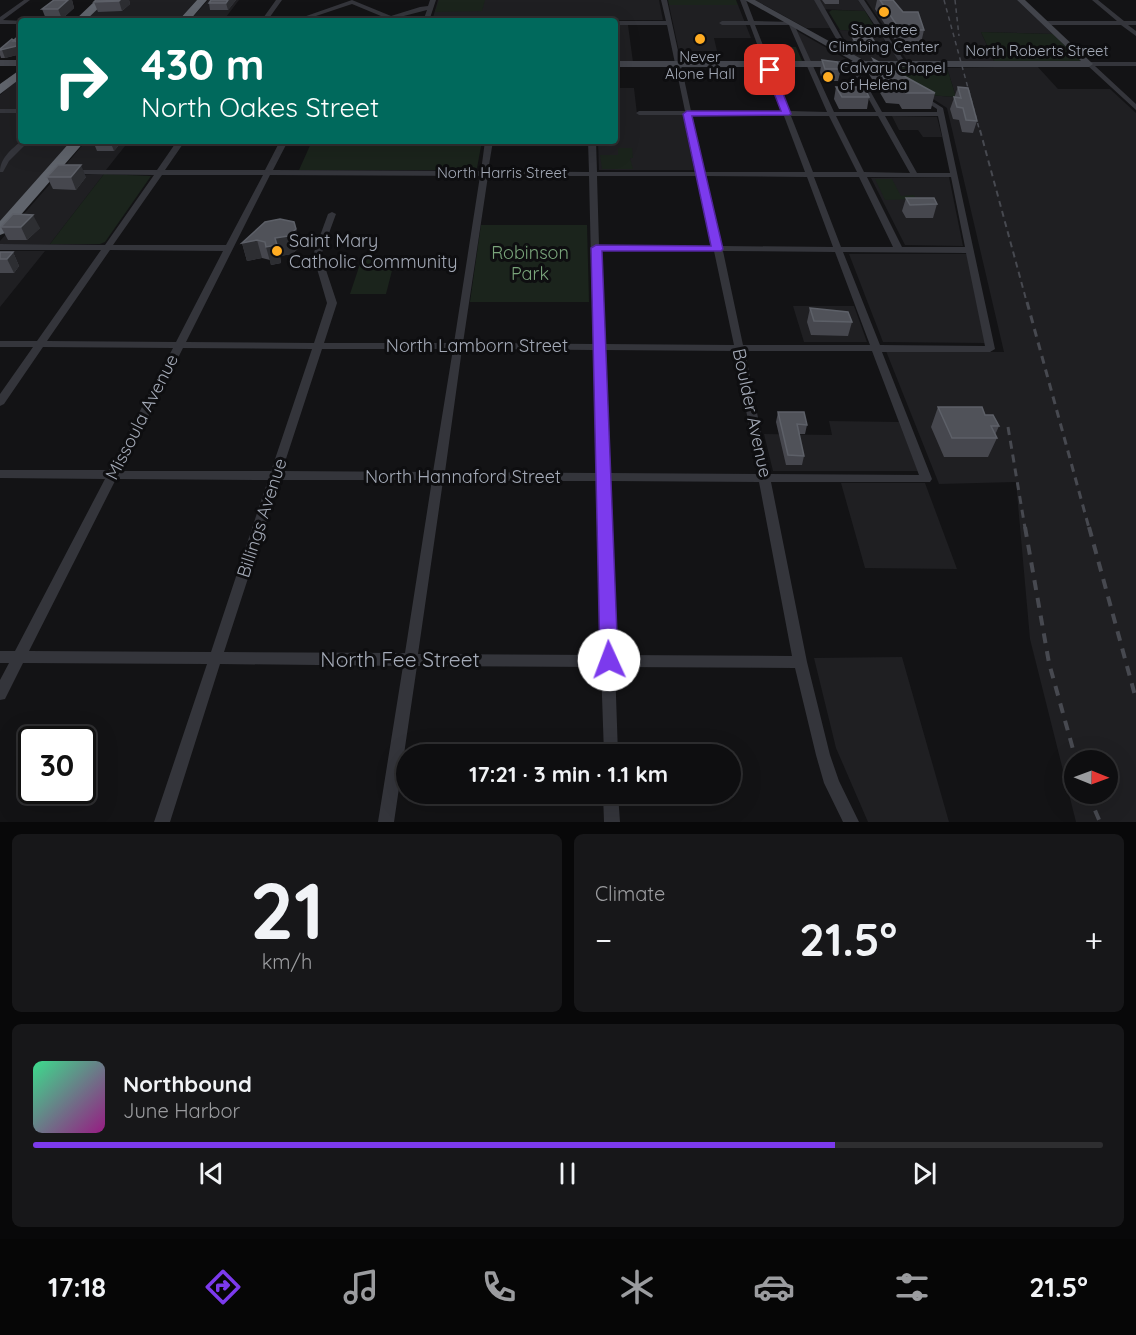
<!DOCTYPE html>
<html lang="en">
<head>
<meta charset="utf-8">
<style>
	:root { --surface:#0e0e10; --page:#171719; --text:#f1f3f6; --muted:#9b9c9f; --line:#2e2e30; --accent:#7c3aed }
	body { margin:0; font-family:Quicksand,sans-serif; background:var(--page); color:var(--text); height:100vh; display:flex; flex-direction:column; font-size:22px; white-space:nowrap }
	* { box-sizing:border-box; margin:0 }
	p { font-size:20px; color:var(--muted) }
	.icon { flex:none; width:33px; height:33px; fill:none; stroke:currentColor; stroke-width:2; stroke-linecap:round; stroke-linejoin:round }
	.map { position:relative; height:822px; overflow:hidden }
	.sheet { display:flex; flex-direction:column; gap:12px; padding:12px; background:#080809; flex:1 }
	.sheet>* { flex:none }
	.banner { position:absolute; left:18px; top:18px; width:600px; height:126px; border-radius:6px; box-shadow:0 6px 24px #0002,0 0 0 2px var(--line); background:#00695c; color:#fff; overflow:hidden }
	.needle { width:39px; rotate:91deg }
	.buttons { position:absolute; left:1064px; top:750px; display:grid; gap:12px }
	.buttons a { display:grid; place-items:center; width:54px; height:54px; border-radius:50%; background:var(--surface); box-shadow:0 6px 24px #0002,0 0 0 2px var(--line); font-size:30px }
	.speed { position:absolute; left:18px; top:726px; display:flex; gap:12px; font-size:30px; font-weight:700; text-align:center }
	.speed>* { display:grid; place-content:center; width:78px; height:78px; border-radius:50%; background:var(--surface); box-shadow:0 6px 24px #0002,0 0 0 2px var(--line); line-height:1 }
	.speed .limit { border:3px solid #111; border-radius:9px; background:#fff; color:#111 }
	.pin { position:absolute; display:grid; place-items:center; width:51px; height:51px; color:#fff; margin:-26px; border-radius:12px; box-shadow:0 3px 9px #0006 }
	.me { position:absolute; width:66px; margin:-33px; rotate:358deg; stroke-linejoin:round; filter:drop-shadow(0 0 4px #0008) }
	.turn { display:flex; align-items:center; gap:21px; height:126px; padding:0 24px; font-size:27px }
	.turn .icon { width:78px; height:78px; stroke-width:2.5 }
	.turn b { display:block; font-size:42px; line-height:51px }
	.big { font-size:45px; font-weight:700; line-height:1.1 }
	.sheet .widget { flex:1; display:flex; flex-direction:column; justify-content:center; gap:9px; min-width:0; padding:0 21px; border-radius:9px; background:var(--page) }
	.sheet .dial { align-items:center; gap:0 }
	.dial b { font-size:78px; line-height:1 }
	.song { display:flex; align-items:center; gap:18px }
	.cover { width:72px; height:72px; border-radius:9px; background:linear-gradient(135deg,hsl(150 70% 55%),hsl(310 70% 35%)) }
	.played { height:6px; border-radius:3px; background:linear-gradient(90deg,var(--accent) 75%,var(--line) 75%) }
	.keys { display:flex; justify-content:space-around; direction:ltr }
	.heat { display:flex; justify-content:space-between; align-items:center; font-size:33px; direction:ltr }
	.sheet .tiles { flex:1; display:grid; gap:12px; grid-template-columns:1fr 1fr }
	.widget:last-child { grid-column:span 2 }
	.trip { position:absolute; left:396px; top:744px; width:345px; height:60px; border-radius:30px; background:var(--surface); box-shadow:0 6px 24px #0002,0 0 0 2px var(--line); font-weight:700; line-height:60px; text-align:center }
	.menu { display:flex; height:96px; justify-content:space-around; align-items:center; background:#060606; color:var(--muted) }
	.menu .icon { width:42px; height:42px }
	.menu .active { color:var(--accent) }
	.menu b { font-size:27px; color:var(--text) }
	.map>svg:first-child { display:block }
	.built { fill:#1f1f22; fill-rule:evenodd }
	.green { fill:#1b241c }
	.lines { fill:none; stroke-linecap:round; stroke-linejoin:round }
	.street { fill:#34353b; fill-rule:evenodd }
	.secondary { fill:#42444b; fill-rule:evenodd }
	.highway { fill:#60646c; fill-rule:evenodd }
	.rail-far3 { stroke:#474950; stroke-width:1.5; stroke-dasharray:4.5 4; stroke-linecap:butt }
	.rail-far2 { stroke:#474950; stroke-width:2; stroke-dasharray:6 4.5; stroke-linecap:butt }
	.rail-far1 { stroke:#474950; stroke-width:3; stroke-dasharray:8 6; stroke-linecap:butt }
	.rail { stroke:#474950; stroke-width:4; stroke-dasharray:10 8; stroke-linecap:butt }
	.wall { fill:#46474e }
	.shaded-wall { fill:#2d2e32 }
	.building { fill:#505259; stroke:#5d6068; stroke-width:1.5 }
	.route { fill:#7c3aed; stroke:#51269a; stroke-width:1.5 }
	.poi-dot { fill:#ffac22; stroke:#0e0e10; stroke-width:2 }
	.labels { text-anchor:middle; stroke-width:6; stroke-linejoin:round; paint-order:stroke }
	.far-poi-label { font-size:15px; fill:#a4aab7; stroke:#0e0e10 }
	.far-street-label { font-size:15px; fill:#a4aab7; stroke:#0e0e10 }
	.poi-label { font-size:18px; fill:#a4aab7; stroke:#0e0e10; text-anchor:start }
	.park-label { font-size:18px; fill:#79a47a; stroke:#0e0e10 }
	.street-label { font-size:18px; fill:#a4aab7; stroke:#0e0e10 }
	.near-street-label { font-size:21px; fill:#a4aab7; stroke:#0e0e10 }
</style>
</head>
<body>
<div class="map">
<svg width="1136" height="822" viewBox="0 0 1136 822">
	<rect width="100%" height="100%" fill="#131315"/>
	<path class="built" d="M107 0H197L178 21H84Z
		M208 0H239L223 21 190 20Z
		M438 0H659L663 20 432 21Z
		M755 0H858L865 11 820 9 830 28H806Z
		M866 0H1017L1053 34 981 32 995 63 908 62Z
		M669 5H738L751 38H714L717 51H679Z
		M615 25H628L633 62H615Z
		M839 30 878 31 899 61 867 63 853 55Z
		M797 31 846 59 848 62H810Z
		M1037 66 1058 89H1110L1136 113V822H1076L1030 639 1016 482 939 484 886 351 1004 352 947 108 927 95 956 97 947 68ZM1074 760H1107V794H1074Z
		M21 76V110H0V95Z
		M615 88H634L637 114 683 115 694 170H599L598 141H615Z
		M0 113H21V141H73L0 223Z
		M892 116 937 117 942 137H923L918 130H899Z
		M86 141H129L106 170H64L63 168Z
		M104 174 50 244H0V241L57 176Z
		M949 177 963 246 905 245 871 178Z
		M0 251H45L0 307Z
		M849 254H967L985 343 883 342Z
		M793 306H854L867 342H804Z
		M829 421 899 422 918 471H773L764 434 832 435Z
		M841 483H925L957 569 865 568Z
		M902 657 949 822H868L836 748 814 658Z"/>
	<path class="green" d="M439 0H485L482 11 435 12Z
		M668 0H736L738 5H669Z
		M832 10 865 11 877 31 840 30 829 12Z
		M981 32 1053 34 1082 62 995 63Z
		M765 47H796L802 61H770Z
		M881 67 947 68 956 97 927 95Z
		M312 141H482L477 168 472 170H299Z
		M618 148H632L633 158H630L633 169H602L600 155H618Z
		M104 174 151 176 105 242 100 244H50Z
		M875 179H892L901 196 914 195 916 199 885 200Z
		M481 225H587L589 302H470Z
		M362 258 395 259 386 294H350Z"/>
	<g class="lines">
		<path class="street" d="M24 0H30L3 20 23 21H21V24H0V17Z
			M276 0H282L267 21H261Z
			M352 0 391 16 420 7 428 6 430 0H436L429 21H423L427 10 396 18 401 21H393L352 4 301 21H292Z
			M661 0H667L691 111H782L750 25H722L719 23 722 21H748L740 0H746L754 21 793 22 834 112H876L849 64 852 62 855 64 882 112H937V109L920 98 919 97 922 95 943 108 995 349 990 352H882L932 479 930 482H771L807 662 830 755 839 781 859 822H843L824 783 816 755 795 668 615 667 618 754H604L601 667 417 666 394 822H378L403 666 220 664 170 822H154L207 664 23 663 5 699 0 700V680L9 663H0V651H15L105 479 0 478V470H109L173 348 43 347 4 404 0 406V394L33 347H0V341H37L101 250H0V244L105 245 154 175 72 174H69V170H157L177 141H185L165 170H265L280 141H288L273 170 481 171 485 141H493L488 171 589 172 588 141H596L597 172H697L686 115H639L636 113 639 111H685L667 25H615V21H666ZM755 25H789L827 112 789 111ZM692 115 784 116 805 172H705ZM791 116H829L857 172H813ZM836 116H878L910 173 864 172ZM885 116H938L950 173H917ZM162 175H263L226 245H113ZM270 175 480 176 454 343H324L337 303 321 255 336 214 332 212 328 214 313 255 327 303 314 343 186 342ZM488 176H589L593 344 463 343ZM597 176H698L713 246 599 245ZM706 176 807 177 833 247 721 246ZM814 177H859L893 247H841ZM867 177H951L965 247H902ZM110 250 223 251 176 342 47 341ZM600 251H714L734 345 603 344ZM723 251 835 252 870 345H743ZM843 252 966 253 985 346 880 345ZM183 348 312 349 271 471H121ZM322 349H453L433 472 282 471ZM462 349 594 350 597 473 445 472ZM603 350 735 351 758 474 608 473ZM745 351H872L919 475 769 474ZM116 479 268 480 211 652 29 651ZM280 480H432L405 653 224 652ZM443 481H597L601 655 418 654ZM608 481 759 482 792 656 615 655Z
			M814 0H820L852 56 851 57 846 56Z
			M858 0H864L907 65 906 66H902Z
			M1092 0H1098L1124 21H1136V25H1128L1136 31V36L1121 25H1045L1042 23 1045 21H1117Z
			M1089 62H1136V66H1095L1136 104V110L1087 65 1086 64Z
			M0 109H21V113H0Z
			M21 141H29L9 161 3 172H0C0 158 11 150 21 141Z
			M603 794H618L620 822H604Z"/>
		<path class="secondary" d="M745 0H755L865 61H1081L1017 0H1025L1093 64 1089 67H615V61H853Z
			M0 60H21V66H0Z"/>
		<path class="highway" d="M96 0H107L85 21H74Z
			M197 0H207L189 21H178Z
			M21 69V78L0 94V84Z
			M71 141H85L5 233 0 235V221Z"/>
		<path class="rail-far3" d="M944 0 980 132
			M955 0 959 36"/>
		<path class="rail-far2" d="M980 130 1027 303"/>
		<path class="rail-far1" d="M1027 302 1089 528
			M1008 427 1025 528"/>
		<path class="rail" d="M1025 527 1049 663 1076 760
			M1089 527 1136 699
			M1088 794 1100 822"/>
	</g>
	<path class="wall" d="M54 0H72L74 8 62 19H46L42 9Z
		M96 0H129L130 4 122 11 98 12 94 2Z
		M211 0H236L228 10H210L209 3Z
		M822 0H839V4H825Z
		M877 0H893L903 12 924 30 921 43H897L875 9Z
		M21 34V54L5 58H1L0 55V49Z
		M853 38 878 47 876 54H858L852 45Z
		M873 59 935 93 931 109H902L899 104 886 103 869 74Z
		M822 60 841 69 838 81H822L820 72Z
		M836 87 869 97 867 109H839L834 99Z
		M958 87 977 121 973 133 962 132 959 120 953 119 950 109Z
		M93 141H122L114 151H97Z
		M47 177H86L76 190 53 189Z
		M906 198 937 204 933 218H906L902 211Z
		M13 214 40 228 27 240H8L1 227Z
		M296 229 300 247 292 254 280 256 281 263 271 265 270 260 262 258 247 261 242 243Z
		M0 252H13L19 266 14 273H0Z
		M810 308 852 322 848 336 811 335 807 322Z
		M938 407 985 415 999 426 995 435 997 438 988 457H944L931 427Z
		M778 412 807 425 805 434H799L804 456 802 465H786L776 422Z"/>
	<path class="shaded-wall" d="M68 0H72L74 8 62 19 58 9Z
		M120 0H129L130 4 122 11 119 1Z
		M228 0H236L228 10 226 3Z
		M21 45V54L5 58 2 50Z
		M110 141H122L114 151Z
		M81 165 86 177 76 190 71 177Z
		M33 215 40 228 27 240 21 227Z
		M296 229 300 247 292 254 280 256 275 238Z
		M257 240 262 258 247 261 242 243Z
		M277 245 281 263 271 265 266 247Z
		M13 252 19 266 14 273 7 259Z"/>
	<path class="building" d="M54 0H68L58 9H42Z
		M96 0H120L119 1 94 2Z
		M211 0H228L226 3H209Z
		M880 0H893L903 12H918L924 30H900Z
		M73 18H90L87 21H68Z
		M21 34V41H13Z
		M853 38H872L878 47H859Z
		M12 39 21 45 0 50V49Z
		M873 59 935 93H906L903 88H890Z
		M822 60 837 62 841 69H825Z
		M836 87H864L869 97H842Z
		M958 87 968 88 977 121 966 120 963 108 957 107 954 97 961 98Z
		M58 165H81L71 177H47Z
		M906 198H934L937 204 910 205Z
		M13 214 33 215 21 227H1Z
		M280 219 294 222 296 229 288 236 275 238 277 245 266 247 265 242 257 240 242 243 265 222Z
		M0 252H13L7 259H0Z
		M810 308 848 312 852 322 814 321Z
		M938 407H982L985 415H993L999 426H991L997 438H952Z
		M778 412H804L807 425 797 424 804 456 788 455Z"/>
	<path class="route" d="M770 68 774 70 791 114 789 115 692 116 723 249 721 251H602L618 660 615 666 609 668 602 666 600 660 591 248 596 245 711 246 683 114 687 111H781L765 70Z"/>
	<g class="poi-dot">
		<circle cx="884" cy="12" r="6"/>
		<circle cx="700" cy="39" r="6"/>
		<circle cx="828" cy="77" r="6"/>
		<circle cx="277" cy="251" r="6"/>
	</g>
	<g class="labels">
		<g class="far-poi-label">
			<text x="884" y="35">Stonetree<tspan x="884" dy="17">Climbing Center</tspan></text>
			<text x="700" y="62">Never<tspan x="700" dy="17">Alone Hall</tspan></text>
			<text x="840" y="73" text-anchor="start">Calvary Chapel<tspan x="840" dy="17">of Helena</tspan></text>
		</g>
		<g class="far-street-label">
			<text x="1037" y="56">North Roberts Street</text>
			<text x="502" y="178">North Harris Street</text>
		</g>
		<g class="poi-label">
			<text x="289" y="247">Saint Mary<tspan x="289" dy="21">Catholic Community</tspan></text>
		</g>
		<g class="park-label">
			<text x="530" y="259">Robinson<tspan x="530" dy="21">Park</tspan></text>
		</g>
		<g class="street-label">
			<text x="477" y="352">North Lamborn Street</text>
			<text transform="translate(752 413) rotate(78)" y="6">Boulder Avenue</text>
			<text transform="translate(142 417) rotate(-63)" y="6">Missoula Avenue</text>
			<text x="463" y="483">North Hannaford Street</text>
			<text transform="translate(262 518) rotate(-72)" y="6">Billings Avenue</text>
		</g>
		<g class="near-street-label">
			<text x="400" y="667">North Fee Street</text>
		</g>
	</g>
</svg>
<div class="buttons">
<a><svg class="needle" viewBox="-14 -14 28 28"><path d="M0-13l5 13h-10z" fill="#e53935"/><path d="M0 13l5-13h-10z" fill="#9b9c9f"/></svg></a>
</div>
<div class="speed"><div class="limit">30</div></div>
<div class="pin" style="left:770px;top:70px;background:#d93025"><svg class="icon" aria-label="arrive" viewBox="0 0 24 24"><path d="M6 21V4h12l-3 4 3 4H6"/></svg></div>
<svg class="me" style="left:609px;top:660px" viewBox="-20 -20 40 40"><circle r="19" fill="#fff"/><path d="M0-13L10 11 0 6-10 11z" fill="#7c3aed"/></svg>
<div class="trip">17:21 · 3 min · 1.1 km</div>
<div class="banner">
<div class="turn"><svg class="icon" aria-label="right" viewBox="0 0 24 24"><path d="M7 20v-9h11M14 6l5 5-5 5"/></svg><div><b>430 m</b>North Oakes Street</div></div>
</div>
</div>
<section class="sheet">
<div class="tiles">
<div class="widget dial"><b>21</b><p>km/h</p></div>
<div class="widget"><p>Climate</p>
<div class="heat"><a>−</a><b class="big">21.5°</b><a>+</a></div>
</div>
<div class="widget">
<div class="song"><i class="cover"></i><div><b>Northbound</b><p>June Harbor</p></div></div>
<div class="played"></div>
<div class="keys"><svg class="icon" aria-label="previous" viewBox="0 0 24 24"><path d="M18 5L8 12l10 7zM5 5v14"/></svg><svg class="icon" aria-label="pause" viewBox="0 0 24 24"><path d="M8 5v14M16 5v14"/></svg><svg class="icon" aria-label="next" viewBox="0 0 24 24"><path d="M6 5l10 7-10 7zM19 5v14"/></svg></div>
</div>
</div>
</section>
<nav class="menu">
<b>17:18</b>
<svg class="icon active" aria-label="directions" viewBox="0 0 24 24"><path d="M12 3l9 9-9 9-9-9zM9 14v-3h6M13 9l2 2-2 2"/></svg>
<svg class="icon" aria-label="music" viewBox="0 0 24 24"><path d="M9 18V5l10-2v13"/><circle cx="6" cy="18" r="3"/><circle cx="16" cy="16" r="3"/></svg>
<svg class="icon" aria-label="phone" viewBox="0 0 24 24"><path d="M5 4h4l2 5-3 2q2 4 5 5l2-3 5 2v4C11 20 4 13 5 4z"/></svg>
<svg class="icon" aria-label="climate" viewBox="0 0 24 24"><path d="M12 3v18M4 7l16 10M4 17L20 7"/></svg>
<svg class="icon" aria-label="car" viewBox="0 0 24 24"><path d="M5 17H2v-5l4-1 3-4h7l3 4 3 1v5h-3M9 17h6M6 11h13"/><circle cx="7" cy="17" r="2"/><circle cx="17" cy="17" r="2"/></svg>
<svg class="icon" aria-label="filters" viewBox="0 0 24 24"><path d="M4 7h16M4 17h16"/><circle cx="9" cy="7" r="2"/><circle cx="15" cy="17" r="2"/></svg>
<b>21.5°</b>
</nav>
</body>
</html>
